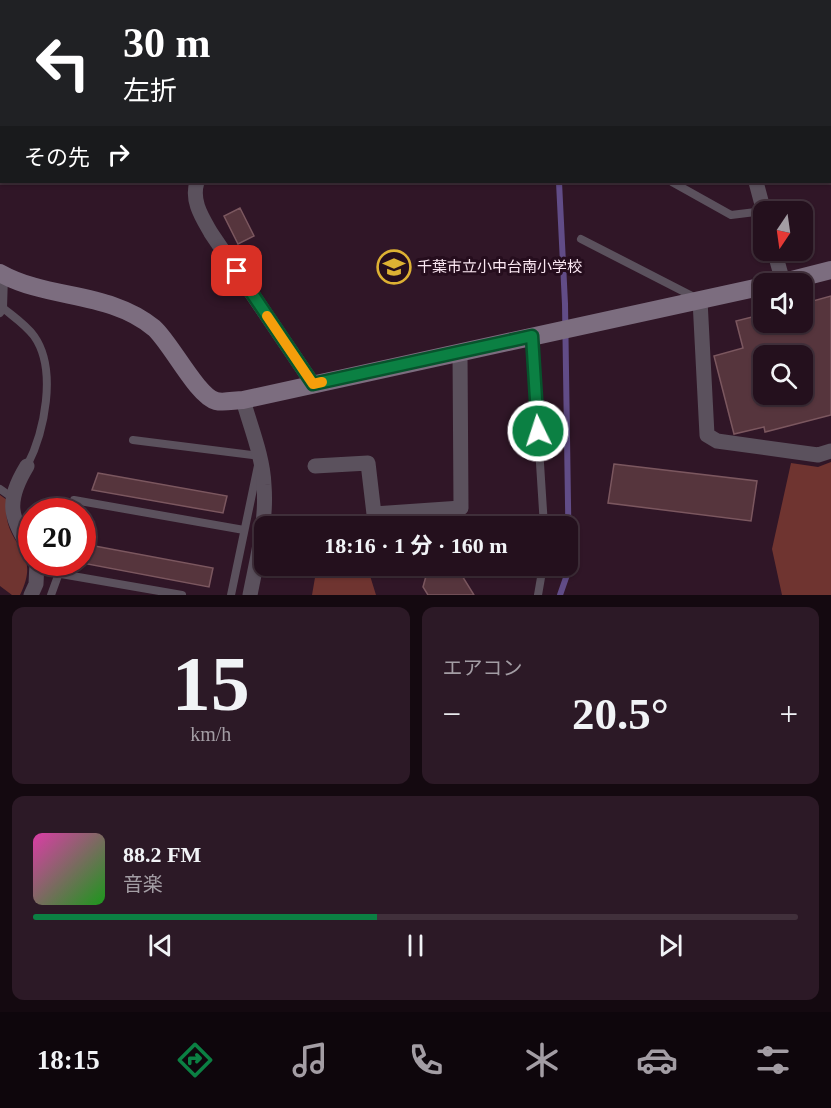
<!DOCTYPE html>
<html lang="ja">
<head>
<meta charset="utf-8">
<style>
	:root { --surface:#24101d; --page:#2c1926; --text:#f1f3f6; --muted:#a39da4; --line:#41303b; --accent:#0b8043 }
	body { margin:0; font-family:"Times New Roman","Noto Sans JP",serif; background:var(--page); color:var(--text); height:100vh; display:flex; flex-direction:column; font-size:22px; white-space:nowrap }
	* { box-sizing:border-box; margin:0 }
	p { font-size:20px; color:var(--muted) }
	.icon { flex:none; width:33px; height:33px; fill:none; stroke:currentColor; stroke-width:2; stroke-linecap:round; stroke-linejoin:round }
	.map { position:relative; height:595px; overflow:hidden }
	.side { display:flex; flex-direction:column; gap:12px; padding:12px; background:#140910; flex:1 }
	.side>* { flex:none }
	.guide { position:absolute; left:0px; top:0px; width:831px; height:183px; box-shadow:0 2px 4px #0004,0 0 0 2px var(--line); background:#202124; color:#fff; overflow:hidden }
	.needle { width:39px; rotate:193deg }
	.controls { position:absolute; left:753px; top:201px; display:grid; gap:12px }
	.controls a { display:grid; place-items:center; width:60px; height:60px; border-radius:12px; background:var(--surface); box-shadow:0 2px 4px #0004,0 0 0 2px var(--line); font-size:30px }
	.speed { position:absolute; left:18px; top:498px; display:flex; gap:12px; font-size:30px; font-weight:700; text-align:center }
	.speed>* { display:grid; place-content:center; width:78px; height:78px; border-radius:50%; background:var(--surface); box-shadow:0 2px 4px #0004,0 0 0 2px var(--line); line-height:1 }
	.speed .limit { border:9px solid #d22; background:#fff; color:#111 }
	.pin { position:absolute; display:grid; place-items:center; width:51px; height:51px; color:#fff; margin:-26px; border-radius:12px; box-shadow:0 3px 9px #0006 }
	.me { position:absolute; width:66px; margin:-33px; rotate:356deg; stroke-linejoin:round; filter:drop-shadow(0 0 4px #0008) }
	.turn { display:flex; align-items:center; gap:21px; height:126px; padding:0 24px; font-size:27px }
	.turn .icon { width:78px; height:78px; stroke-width:2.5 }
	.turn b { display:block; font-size:42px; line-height:51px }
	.then { display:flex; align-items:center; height:57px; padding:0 24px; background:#0003; gap:12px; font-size:22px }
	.big { font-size:45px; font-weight:700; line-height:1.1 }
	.side .card { flex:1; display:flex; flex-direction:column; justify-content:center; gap:9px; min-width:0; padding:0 21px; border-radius:12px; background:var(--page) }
	.side .dial { align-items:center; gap:0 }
	.dial b { font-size:78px; line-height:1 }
	.song { display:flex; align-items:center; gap:18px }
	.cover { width:72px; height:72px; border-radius:9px; background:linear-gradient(135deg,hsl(320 70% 55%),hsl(120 70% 35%)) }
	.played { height:6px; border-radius:3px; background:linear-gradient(90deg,var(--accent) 45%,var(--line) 45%) }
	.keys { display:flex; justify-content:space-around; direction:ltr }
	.heat { display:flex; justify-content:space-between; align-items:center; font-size:33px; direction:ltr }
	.side .tiles { flex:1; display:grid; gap:12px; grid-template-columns:1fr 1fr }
	.card:last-child { grid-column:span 2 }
	.trip { position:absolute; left:254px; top:516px; width:324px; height:60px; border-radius:12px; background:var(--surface); box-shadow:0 2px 4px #0004,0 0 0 2px var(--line); font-weight:700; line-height:60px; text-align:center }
	.menu { display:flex; height:96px; justify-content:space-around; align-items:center; background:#0e060c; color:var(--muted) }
	.menu .icon { width:42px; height:42px }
	.menu .current { color:var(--accent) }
	.menu b { font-size:27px; color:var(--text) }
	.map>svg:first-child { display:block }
	.green { fill:#6f3430 }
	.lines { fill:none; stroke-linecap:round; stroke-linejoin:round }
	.stream { stroke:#614c87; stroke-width:6 }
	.building { fill:#56353d; stroke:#7b575f; stroke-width:1.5; fill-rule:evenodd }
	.lane { stroke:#5b515d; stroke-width:8 }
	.street { stroke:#5b515d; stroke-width:15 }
	.secondary { stroke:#7c6d7f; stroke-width:18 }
	.route-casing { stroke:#07532c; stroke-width:15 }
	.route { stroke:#0b8043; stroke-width:10 }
	.slow { stroke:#f59e0b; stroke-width:10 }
	.labels { text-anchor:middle; stroke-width:6; stroke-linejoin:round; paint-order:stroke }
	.poi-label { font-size:15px; fill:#fbe8f3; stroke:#250d1d; text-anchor:start }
</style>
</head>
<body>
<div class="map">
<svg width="831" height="595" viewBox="0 0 831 595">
	<rect width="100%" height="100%" fill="#301627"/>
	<path class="green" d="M831 462V595H782L772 549 791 463 818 467Z
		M0 495 7 500C0 548 44 546 20 595H12L0 586Z
		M317 566H367L376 595H312Z"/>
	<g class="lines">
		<path class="stream" d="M551 0V2
			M559 182 565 304 569 569 560 595"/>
	</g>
	<path class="building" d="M240 208 254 236 238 244 224 216Z
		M831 296V415L765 432 764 427 734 434 714 356 743 348 736 321 764 314V322H802V304ZM764 356H802V394H764Z
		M614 464 757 481 751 521 608 503Z
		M98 473 227 496 223 513 92 490Z
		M84 544 213 568 209 587 82 563Z
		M432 566H456L474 595H428L423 587 428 569Z"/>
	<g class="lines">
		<path class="lane" d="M0 154 2 152
			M672 182 731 215 764 211
			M581 239 696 298
			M3 308C14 317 26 325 34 336 58 370 44 433 27 466
			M0 313 3 308 4 276
			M532 338 544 526
			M133 440 260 456 231 595
			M0 489 13 498
			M72 512 74 500 244 530
			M61 574 182 595
			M51 595 63 562
			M538 595 543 566"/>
		<path class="street" d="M6 0 8 2
			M137 0 139 2
			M707 0V2
			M197 182C191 201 202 217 211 233L313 384
			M756 182 764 212
			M774 250 783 282
			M700 300 707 435 717 441 818 455 831 451
			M243 400C251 428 263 457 264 485 267 522 257 559 250 595
			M27 466C4 504 11 517 32 553
			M315 466 368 463 374 514 461 508 460 352
			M31 595 36 584 37 562"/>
		<path class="secondary" d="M819 0V2
			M344 2 349 0
			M830 31 831 36
			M0 273C48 300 110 291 154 328 171 343 197 396 216 401 224 403 235 400 243 400L764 286
			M776 284 831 270"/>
	</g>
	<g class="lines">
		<defs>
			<path id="route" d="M237 271 313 384 532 336 538 431"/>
		</defs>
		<use href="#route" class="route-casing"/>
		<use href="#route" class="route"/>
		<path class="slow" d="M267 316 313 384 322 382"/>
	</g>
	<defs>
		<symbol id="school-ring" viewBox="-11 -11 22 22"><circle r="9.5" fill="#250d1d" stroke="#ddb133" stroke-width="1.5"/><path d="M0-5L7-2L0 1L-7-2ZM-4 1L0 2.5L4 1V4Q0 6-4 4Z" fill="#ddb133"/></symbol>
	</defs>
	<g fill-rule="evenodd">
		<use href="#school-ring" x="375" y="248" width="38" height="38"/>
	</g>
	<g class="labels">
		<g class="poi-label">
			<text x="417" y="272">千葉市立小中台南小学校</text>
		</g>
	</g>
</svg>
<div class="controls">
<a><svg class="needle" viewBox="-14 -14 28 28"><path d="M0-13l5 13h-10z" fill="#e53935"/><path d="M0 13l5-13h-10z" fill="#a39da4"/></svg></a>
<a><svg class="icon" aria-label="sound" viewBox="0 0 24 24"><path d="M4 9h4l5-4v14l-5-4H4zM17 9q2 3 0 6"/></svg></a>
<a><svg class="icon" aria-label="search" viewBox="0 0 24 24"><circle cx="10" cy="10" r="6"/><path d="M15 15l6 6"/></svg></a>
</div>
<div class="speed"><div class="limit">20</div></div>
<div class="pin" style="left:237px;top:271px;background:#d93025"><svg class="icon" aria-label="arrive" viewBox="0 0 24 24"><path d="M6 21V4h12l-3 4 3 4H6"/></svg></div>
<svg class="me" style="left:538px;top:431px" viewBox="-20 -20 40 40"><circle r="17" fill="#0b8043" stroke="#fff" stroke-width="3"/><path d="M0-11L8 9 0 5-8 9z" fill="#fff"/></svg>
<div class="trip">18:16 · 1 分 · 160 m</div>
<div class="guide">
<div class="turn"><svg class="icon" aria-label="left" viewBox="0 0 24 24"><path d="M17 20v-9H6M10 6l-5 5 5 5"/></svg><div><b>30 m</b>左折</div></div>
<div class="then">その先<svg class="icon" aria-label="right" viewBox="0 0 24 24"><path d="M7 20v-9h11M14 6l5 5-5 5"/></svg></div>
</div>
</div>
<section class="side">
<div class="tiles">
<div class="card dial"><b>15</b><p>km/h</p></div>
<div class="card"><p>エアコン</p>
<div class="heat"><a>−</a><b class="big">20.5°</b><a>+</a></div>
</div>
<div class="card">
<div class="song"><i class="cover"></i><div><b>88.2 FM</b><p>音楽</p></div></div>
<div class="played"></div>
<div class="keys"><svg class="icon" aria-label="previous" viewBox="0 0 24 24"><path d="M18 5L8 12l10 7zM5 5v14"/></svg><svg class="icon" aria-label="pause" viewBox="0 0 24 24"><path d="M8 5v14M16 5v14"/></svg><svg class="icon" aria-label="next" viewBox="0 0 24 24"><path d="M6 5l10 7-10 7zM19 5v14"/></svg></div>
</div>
</div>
</section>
<nav class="menu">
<b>18:15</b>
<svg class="icon current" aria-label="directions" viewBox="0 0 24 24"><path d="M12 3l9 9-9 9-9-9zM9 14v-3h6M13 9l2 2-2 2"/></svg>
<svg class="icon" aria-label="music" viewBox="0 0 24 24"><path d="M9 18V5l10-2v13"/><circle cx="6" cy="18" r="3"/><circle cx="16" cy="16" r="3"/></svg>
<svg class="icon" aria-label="phone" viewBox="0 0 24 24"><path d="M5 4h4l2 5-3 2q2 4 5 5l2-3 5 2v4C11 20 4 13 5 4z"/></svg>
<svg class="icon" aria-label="climate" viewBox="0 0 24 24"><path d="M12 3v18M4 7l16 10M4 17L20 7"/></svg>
<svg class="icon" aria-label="car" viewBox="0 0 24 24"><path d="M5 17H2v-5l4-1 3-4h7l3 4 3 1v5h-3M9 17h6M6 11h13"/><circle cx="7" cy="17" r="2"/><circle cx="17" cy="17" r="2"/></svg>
<svg class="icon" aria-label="filters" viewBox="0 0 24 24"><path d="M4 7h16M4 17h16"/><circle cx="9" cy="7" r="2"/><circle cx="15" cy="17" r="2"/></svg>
</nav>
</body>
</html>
